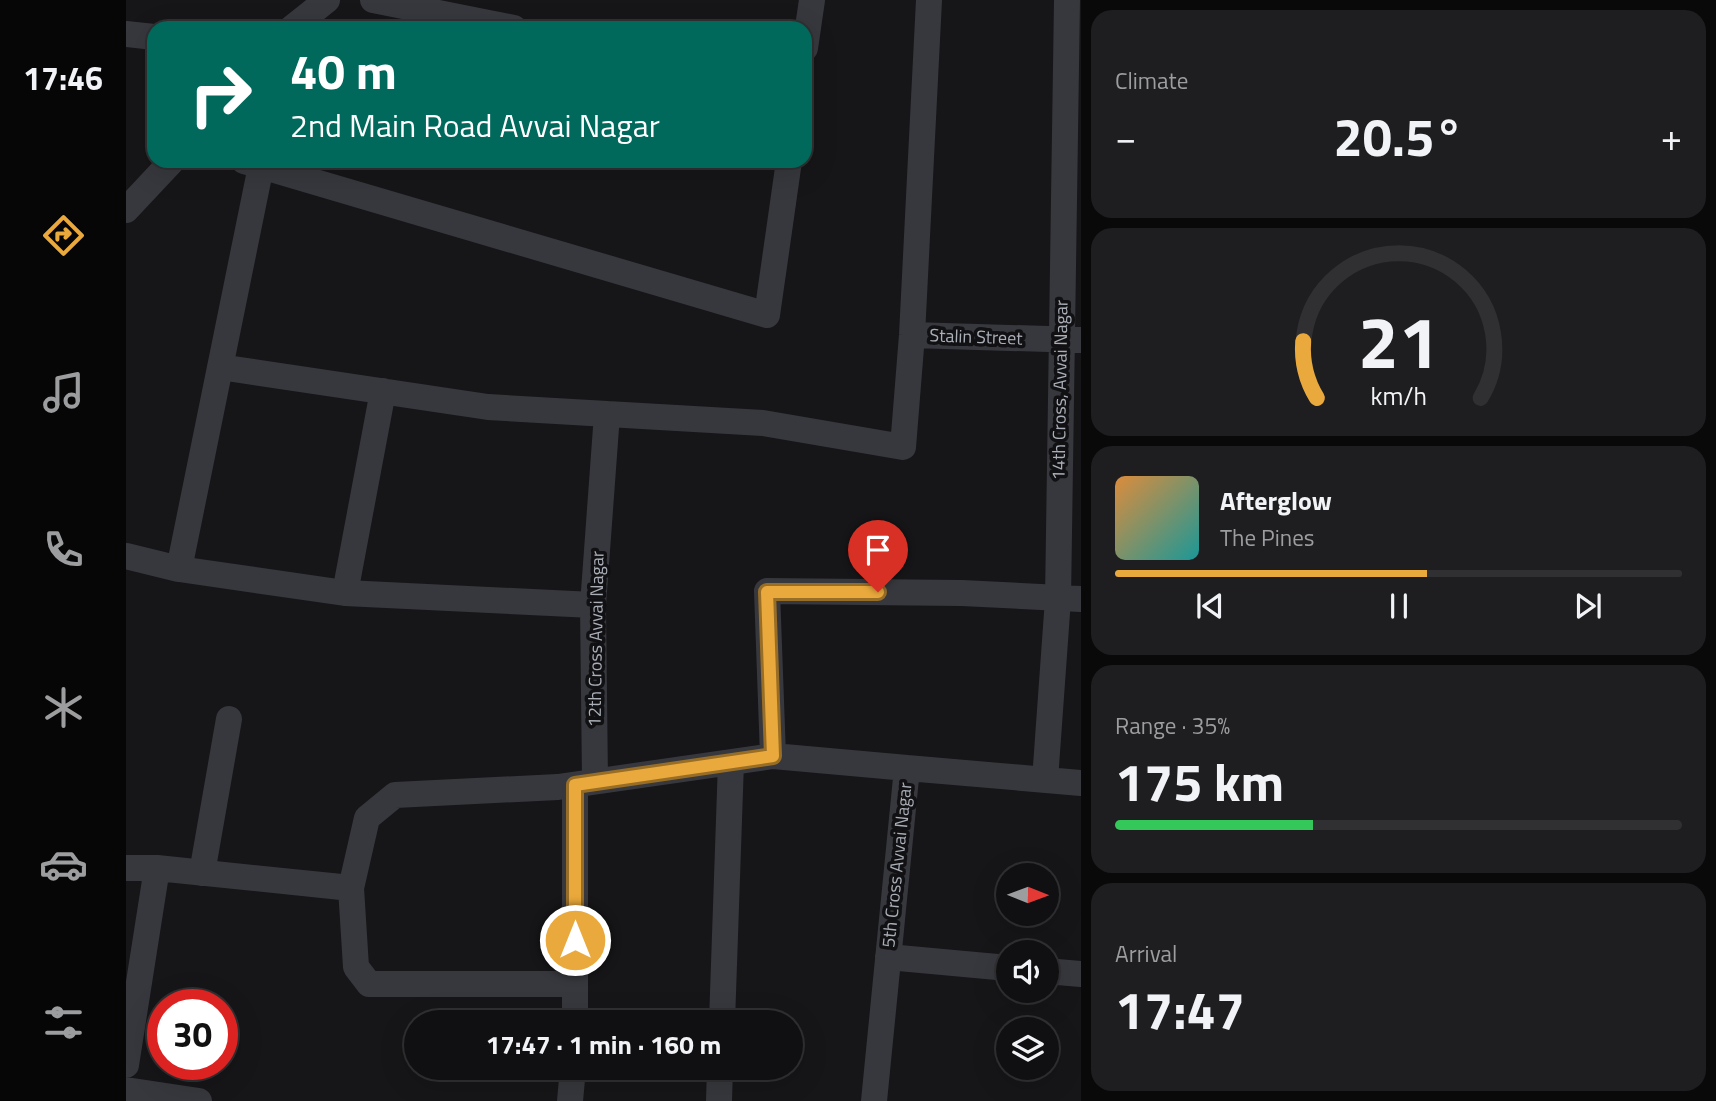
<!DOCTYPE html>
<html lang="en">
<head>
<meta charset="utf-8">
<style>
	:root { --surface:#101012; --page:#1e1e20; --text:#f1f3f6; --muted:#9c9d9f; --line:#303032; --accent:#eaa93c }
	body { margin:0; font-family:"Titillium Web",sans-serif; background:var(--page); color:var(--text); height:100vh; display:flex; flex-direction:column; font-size:26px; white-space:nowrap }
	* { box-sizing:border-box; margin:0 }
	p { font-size:23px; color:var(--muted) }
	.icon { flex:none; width:38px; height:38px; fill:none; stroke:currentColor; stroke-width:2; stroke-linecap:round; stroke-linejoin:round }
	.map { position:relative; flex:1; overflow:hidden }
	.panel { display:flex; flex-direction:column; gap:10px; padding:10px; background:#09090a; width:635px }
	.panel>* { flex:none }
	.top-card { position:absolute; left:21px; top:21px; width:665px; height:147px; border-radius:21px; box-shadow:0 7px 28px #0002,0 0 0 2px var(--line); background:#00695c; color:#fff; overflow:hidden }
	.needle { width:46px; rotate:91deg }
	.buttons { position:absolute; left:870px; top:863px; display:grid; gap:14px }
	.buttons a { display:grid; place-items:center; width:63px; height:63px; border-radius:50%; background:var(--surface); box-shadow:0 7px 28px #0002,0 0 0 2px var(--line); font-size:35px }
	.speed { position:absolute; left:21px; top:989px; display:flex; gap:14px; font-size:35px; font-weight:700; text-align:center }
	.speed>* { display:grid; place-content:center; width:91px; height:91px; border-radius:50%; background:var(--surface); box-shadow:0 7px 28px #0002,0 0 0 2px var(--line); line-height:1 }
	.speed .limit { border:10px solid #d22; background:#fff; color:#111 }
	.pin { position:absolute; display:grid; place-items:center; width:60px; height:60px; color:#fff; margin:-72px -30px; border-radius:50% 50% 50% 0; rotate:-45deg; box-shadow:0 0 7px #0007 }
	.pin .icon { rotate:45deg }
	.me { position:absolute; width:77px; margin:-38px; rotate:0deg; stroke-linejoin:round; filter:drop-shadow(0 0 5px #0008) }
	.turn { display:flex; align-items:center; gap:24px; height:147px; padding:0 28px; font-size:32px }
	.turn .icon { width:91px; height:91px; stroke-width:2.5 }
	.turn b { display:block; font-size:49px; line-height:60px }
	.big { font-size:52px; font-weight:700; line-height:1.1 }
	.panel .widget { flex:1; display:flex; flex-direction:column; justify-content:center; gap:10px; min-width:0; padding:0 24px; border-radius:21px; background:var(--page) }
	.panel .dial { align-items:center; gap:0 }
	.dial svg { height:182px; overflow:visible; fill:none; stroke:var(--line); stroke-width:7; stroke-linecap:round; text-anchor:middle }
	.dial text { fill:var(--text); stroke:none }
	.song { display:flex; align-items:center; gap:21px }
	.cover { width:84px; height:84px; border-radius:10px; background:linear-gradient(135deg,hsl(30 70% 55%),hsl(180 70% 35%)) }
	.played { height:7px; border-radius:4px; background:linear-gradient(90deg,var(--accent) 55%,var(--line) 55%) }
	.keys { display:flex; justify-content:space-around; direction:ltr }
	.heat { display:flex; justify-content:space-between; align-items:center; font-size:38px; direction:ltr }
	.charge { height:10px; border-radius:5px; background:linear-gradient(90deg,#34c759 35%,var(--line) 0) }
	.trip { position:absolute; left:278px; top:1010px; width:399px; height:70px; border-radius:35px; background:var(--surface); box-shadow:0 7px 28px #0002,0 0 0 2px var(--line); font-weight:700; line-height:70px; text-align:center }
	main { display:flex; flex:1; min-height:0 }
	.menu { display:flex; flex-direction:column; width:126px; justify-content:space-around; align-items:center; background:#060607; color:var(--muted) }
	.menu .icon { width:49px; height:49px }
	.menu .current { color:var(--accent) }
	.menu b { font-size:32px; color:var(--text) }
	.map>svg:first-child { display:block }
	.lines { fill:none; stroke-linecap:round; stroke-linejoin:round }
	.minor { stroke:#37383d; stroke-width:26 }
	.route-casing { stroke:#986e27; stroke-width:18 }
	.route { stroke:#eaa93c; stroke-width:12 }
	.labels { text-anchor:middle; stroke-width:7; stroke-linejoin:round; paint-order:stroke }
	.street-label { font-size:18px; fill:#a9aeb7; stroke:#111113 }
</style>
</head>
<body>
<main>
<nav class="menu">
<b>17:46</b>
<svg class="icon current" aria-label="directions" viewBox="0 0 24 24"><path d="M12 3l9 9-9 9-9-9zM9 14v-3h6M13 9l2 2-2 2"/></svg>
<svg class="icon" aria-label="music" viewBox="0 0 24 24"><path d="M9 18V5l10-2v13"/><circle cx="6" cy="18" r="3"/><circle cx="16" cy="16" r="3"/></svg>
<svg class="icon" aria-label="phone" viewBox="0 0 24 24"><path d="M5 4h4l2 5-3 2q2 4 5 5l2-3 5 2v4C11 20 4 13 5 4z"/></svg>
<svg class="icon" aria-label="climate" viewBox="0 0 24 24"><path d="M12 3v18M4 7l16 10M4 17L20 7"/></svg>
<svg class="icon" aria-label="car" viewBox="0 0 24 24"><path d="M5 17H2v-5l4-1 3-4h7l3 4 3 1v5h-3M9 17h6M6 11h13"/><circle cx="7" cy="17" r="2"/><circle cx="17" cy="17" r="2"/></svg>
<svg class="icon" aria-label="filters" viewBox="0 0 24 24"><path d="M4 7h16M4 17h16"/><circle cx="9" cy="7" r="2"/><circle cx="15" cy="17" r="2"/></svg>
</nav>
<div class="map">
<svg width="955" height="1101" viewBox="0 0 955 1101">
	<rect width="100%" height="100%" fill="#161618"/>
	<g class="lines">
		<path class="minor" d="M247 0 388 28
			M166 28 201 0
			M0 34 28 37
			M679 48 686 0
			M118 161 641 315 663 161
			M0 210 46 161
			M786 335 955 340
			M94 367 362 407 637 423 777 447 786 335 803 0
			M0 556 53 569 219 593 467 605
			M53 569 135 166
			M219 593 257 391
			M647 756 641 591 836 593 955 599
			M919 780 932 599 941 0
			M469 781 467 605 481 414
			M0 868H31L225 888
			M76 873 103 719
			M762 957 882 968
			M920 971 955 974
			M449 984H243L230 967 225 888 241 818 269 795 432 787 647 756 781 768
			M449 1022V785
			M596 1022 605 762
			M0 1065 31 868
			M0 1090 73 1101
			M444 1101 447 1068
			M593 1101 594 1068
			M748 1101 781 768 955 783"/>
	</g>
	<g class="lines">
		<defs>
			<path id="route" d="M449 940V785L647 756 641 592H752"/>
		</defs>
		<use href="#route" class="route-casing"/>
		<use href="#route" class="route"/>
	</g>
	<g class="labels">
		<g class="street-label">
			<text transform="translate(850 337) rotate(2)" y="6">Stalin Street</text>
			<text transform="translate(934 390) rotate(-89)" y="6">14th Cross, Avvai Nagar</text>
			<text transform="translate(470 639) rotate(-89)" y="6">12th Cross Avvai Nagar</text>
			<text transform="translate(771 865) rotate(-84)" y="6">5th Cross Avvai Nagar</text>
		</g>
	</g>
</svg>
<div class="buttons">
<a><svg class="needle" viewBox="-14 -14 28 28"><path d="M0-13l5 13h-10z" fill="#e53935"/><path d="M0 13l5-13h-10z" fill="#9c9d9f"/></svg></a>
<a><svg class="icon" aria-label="sound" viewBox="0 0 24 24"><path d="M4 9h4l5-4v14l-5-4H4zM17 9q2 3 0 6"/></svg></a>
<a><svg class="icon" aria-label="layers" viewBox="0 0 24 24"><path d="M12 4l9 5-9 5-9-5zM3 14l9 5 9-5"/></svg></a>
</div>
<div class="speed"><div class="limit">30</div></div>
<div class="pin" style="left:752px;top:592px;background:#d93025"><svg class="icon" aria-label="arrive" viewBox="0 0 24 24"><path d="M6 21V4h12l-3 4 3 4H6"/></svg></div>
<svg class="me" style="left:449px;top:940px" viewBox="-20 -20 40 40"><circle r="17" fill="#eaa93c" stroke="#fff" stroke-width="3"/><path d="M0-11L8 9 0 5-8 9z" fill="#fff"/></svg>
<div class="trip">17:47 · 1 min · 160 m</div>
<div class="top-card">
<div class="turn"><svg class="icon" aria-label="right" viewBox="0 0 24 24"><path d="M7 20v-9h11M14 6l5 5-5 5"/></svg><div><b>40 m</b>2nd Main Road Avvai Nagar</div></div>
</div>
</div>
<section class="panel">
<div class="widget"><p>Climate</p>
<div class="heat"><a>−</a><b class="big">20.5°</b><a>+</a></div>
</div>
<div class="widget dial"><svg viewBox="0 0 100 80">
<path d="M14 69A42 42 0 1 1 86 69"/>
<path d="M14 69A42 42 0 0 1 8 44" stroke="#eaa93c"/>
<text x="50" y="56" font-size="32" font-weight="700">21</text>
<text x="50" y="72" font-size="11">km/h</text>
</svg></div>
<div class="widget">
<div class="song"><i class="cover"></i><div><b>Afterglow</b><p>The Pines</p></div></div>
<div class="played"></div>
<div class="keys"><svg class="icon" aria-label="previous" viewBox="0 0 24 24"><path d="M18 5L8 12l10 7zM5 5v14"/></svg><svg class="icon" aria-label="pause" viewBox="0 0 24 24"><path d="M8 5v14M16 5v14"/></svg><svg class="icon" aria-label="next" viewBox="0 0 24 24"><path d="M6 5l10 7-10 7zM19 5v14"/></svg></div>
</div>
<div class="widget"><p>Range · 35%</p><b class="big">175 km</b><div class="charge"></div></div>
<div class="widget"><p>Arrival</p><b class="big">17:47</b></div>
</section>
</main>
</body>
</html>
